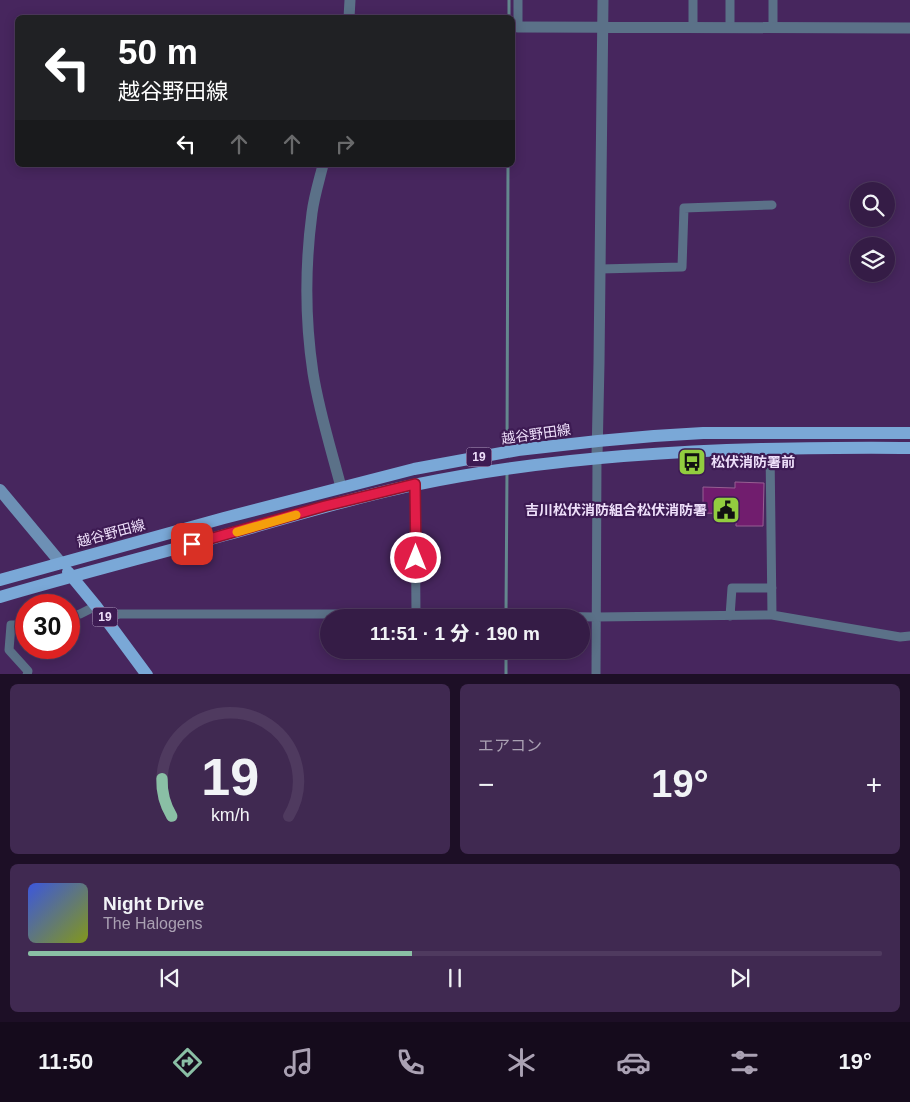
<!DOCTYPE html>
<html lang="ja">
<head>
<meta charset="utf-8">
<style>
	:root { --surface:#351c46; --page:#402951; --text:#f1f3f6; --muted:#aaa1b3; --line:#4f3a5f; --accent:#8abfa5 }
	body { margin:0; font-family:Helvetica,"Noto Sans JP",sans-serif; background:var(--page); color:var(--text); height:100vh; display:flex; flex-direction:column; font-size:19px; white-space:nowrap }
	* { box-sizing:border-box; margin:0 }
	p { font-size:16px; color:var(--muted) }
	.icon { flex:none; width:28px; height:28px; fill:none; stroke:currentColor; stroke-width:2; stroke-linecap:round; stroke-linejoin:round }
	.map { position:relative; height:674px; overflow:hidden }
	.side { display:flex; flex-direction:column; gap:10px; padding:10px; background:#1d0f26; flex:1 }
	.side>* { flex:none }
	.guide { position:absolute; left:15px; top:15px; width:500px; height:152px; border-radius:8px; box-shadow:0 2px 12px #0003,0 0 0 1px var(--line); background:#202124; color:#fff; overflow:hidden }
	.buttons { position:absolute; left:850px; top:182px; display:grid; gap:10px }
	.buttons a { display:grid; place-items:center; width:45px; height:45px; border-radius:50%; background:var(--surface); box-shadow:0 2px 12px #0003,0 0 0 1px var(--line); font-size:25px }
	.speed { position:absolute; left:15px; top:594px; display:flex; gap:10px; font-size:25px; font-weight:700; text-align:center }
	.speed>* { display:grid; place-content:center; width:65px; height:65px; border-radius:50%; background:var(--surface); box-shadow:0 2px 12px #0003,0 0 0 1px var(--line); line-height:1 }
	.speed .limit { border:8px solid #d22; background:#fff; color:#111 }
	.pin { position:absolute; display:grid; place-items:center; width:42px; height:42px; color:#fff; margin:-21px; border-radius:10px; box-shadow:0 2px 8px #0006 }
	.me { position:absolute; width:55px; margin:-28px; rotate:0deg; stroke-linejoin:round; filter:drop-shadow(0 0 4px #0008) }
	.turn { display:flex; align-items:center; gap:18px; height:105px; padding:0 20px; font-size:22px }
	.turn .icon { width:65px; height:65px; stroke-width:2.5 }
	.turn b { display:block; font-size:35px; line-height:42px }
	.lanes { display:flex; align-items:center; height:48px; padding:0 20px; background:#0003; justify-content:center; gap:25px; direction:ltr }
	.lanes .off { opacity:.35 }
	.big { font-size:38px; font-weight:800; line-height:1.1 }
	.side .tile { flex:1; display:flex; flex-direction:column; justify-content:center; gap:8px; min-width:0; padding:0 18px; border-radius:8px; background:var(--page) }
	.side .dial { align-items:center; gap:0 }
	.dial svg { height:130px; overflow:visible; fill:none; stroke:var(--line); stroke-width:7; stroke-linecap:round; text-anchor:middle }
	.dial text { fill:var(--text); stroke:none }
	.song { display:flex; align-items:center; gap:15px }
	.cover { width:60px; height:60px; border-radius:8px; background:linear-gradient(135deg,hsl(230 70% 55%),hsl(70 70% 35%)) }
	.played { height:5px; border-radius:2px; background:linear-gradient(90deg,var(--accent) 45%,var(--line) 45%) }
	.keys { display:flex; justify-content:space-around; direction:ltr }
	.heat { display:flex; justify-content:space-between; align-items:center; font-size:28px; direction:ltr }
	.side .tiles { flex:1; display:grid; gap:10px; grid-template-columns:1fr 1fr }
	.tile:last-child { grid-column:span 2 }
	.trip { position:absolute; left:320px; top:609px; width:270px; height:50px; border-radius:25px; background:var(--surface); box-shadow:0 2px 12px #0003,0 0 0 1px var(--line); font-weight:800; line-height:50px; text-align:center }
	.tabs { display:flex; height:80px; justify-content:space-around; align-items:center; background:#150b1c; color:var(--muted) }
	.tabs .icon { width:35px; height:35px }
	.tabs .selected { color:var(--accent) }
	.tabs b { font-size:22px; color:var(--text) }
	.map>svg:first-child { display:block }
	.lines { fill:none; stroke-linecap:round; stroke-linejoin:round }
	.stream { stroke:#64888e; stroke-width:3 }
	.building { fill:#711d6e; stroke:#965f92 }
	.minor { stroke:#5b7188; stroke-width:9 }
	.tertiary { stroke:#5b7188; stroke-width:11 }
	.secondary { stroke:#6d90b5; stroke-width:12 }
	.primary { stroke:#7aa8d7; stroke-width:12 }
	.route-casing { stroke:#92132f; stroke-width:12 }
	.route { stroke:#e11d48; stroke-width:9 }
	.slow { stroke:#f59e0b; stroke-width:9 }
	.labels { text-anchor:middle; stroke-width:4.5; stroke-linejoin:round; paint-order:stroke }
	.shield { fill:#3d1b53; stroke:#b9a4c8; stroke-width:1 }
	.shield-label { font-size:12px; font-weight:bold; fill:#eedffa }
	.street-label { font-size:14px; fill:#eedffa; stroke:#3d1b53 }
	.poi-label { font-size:14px; font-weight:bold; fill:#eedffa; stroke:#3d1b53; text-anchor:start }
</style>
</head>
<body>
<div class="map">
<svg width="910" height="675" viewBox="0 0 910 675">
	<rect width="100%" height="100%" fill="#47265e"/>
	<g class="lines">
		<path class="stream" d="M509 18V0
			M507 449 508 165
			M506 614 507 471
			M506 650V675"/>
	</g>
	<path class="building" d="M735 482 764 483 763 526H736V514L703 513V487L735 488Z"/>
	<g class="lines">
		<path class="minor" d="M773 0V27
			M518 27V0
			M693 27V0
			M730 27V0
			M600 269 682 267 684 208 772 205
			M770 449 772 615
			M415 484 416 614
			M730 616 732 588H772
			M69 617 80 614 96 606
			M106 619 119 614H416L596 617 772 615 900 637 910 636
			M26 625H11L9 650 28 671 27 675
			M596 675 597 457"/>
		<path class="tertiary" d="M349 18 350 0
			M518 27 910 28
			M323 165C319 181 314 197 312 213 305 266 305 320 313 373 319 411 331 449 341 487
			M597 457 599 363 603 0"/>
		<path class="secondary" d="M0 490 60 562"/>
		<path class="primary" d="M68 572 96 606 147 675
			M0 580 224 518 414 469 518 450 598 441 654 436 703 433H910
			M0 597C75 575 150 556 225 535 288 518 350 498 414 485 528 461 644 452 761 449 811 448 860 447 910 448"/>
	</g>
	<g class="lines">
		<defs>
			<path id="route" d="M192 544 325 506 415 484 416 558"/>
		</defs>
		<use href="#route" class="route-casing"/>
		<use href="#route" class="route"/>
		<path class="slow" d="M237 532 296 515"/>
	</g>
	<defs>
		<symbol id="bus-square" viewBox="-11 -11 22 22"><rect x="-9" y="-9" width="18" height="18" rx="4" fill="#92cd3f" stroke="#3d1b53"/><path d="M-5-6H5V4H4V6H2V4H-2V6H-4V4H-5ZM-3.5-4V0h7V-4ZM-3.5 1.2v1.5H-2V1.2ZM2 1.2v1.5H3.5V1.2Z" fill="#111"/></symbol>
		<symbol id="civic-square" viewBox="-11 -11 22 22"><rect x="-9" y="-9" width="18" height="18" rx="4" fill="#92cd3f" stroke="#3d1b53"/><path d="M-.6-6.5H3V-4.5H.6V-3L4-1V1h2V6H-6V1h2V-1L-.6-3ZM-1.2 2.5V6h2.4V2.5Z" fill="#111"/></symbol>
	</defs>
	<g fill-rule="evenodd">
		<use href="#bus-square" x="676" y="446" width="32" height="32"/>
		<use href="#civic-square" x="710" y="494" width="32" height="32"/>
	</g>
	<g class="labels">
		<g class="shield">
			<rect x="466.5" y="447.5" width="25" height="19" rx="4"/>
			<rect x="92.5" y="607.5" width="25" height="19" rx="4"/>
		</g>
		<g class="shield-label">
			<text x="479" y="461">19</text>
			<text x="105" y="621">19</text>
		</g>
		<g class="street-label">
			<text transform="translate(536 434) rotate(-8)" y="5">越谷野田線</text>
			<text transform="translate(111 533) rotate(-15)" y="5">越谷野田線</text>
		</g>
		<g class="poi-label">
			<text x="711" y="467">松伏消防署前</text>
			<text x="707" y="515" text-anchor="end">吉川松伏消防組合松伏消防署</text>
		</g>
	</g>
</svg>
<div class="buttons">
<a><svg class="icon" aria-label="search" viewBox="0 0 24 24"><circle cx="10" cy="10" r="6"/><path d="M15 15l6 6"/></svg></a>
<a><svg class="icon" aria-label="layers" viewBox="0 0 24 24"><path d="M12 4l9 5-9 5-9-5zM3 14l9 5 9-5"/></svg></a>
</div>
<div class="speed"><div class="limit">30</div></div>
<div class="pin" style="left:192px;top:544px;background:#d93025"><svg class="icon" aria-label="arrive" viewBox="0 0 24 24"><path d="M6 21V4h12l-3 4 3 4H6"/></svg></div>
<svg class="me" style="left:416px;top:558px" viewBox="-20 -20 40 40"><circle r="17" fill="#e11d48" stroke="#fff" stroke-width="3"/><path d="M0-11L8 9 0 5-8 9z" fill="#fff"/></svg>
<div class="trip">11:51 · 1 分 · 190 m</div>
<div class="guide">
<div class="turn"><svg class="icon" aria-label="left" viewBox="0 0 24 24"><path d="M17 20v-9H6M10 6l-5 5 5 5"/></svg><div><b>50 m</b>越谷野田線</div></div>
<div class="lanes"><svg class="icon" aria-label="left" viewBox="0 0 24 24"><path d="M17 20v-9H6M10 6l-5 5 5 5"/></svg><svg class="icon off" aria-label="ahead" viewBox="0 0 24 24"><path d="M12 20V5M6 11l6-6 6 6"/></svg><svg class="icon off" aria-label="ahead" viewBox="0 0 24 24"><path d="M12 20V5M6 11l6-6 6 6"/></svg><svg class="icon off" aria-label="right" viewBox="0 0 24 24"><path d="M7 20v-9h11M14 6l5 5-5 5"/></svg></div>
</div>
</div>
<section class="side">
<div class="tiles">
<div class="tile dial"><svg viewBox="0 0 100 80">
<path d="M14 69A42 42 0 1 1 86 69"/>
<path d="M14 69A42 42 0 0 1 8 46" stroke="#8abfa5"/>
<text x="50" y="56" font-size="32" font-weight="700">19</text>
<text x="50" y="72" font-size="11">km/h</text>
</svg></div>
<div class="tile"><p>エアコン</p>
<div class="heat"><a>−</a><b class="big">19°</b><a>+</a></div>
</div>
<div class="tile">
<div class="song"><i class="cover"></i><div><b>Night Drive</b><p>The Halogens</p></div></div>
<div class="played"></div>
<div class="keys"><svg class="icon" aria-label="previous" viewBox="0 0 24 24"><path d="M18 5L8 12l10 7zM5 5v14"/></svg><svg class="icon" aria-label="pause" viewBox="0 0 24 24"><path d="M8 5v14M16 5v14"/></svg><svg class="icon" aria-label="next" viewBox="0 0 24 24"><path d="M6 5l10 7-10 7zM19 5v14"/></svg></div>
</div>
</div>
</section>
<nav class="tabs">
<b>11:50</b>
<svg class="icon selected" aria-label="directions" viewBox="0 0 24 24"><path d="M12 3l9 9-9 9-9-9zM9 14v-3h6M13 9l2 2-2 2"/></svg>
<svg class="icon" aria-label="music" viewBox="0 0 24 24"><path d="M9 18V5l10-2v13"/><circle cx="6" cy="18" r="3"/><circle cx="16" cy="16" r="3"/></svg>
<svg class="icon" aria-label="phone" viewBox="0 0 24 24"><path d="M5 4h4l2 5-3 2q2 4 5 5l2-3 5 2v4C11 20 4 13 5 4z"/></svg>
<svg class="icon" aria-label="climate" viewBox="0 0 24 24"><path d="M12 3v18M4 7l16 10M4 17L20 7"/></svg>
<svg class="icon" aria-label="car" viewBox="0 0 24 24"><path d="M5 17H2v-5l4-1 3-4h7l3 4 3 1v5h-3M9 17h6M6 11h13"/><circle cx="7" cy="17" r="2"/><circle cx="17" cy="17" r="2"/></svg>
<svg class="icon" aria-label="filters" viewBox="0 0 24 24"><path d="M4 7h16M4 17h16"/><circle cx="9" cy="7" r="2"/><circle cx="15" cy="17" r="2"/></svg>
<b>19°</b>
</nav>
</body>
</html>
